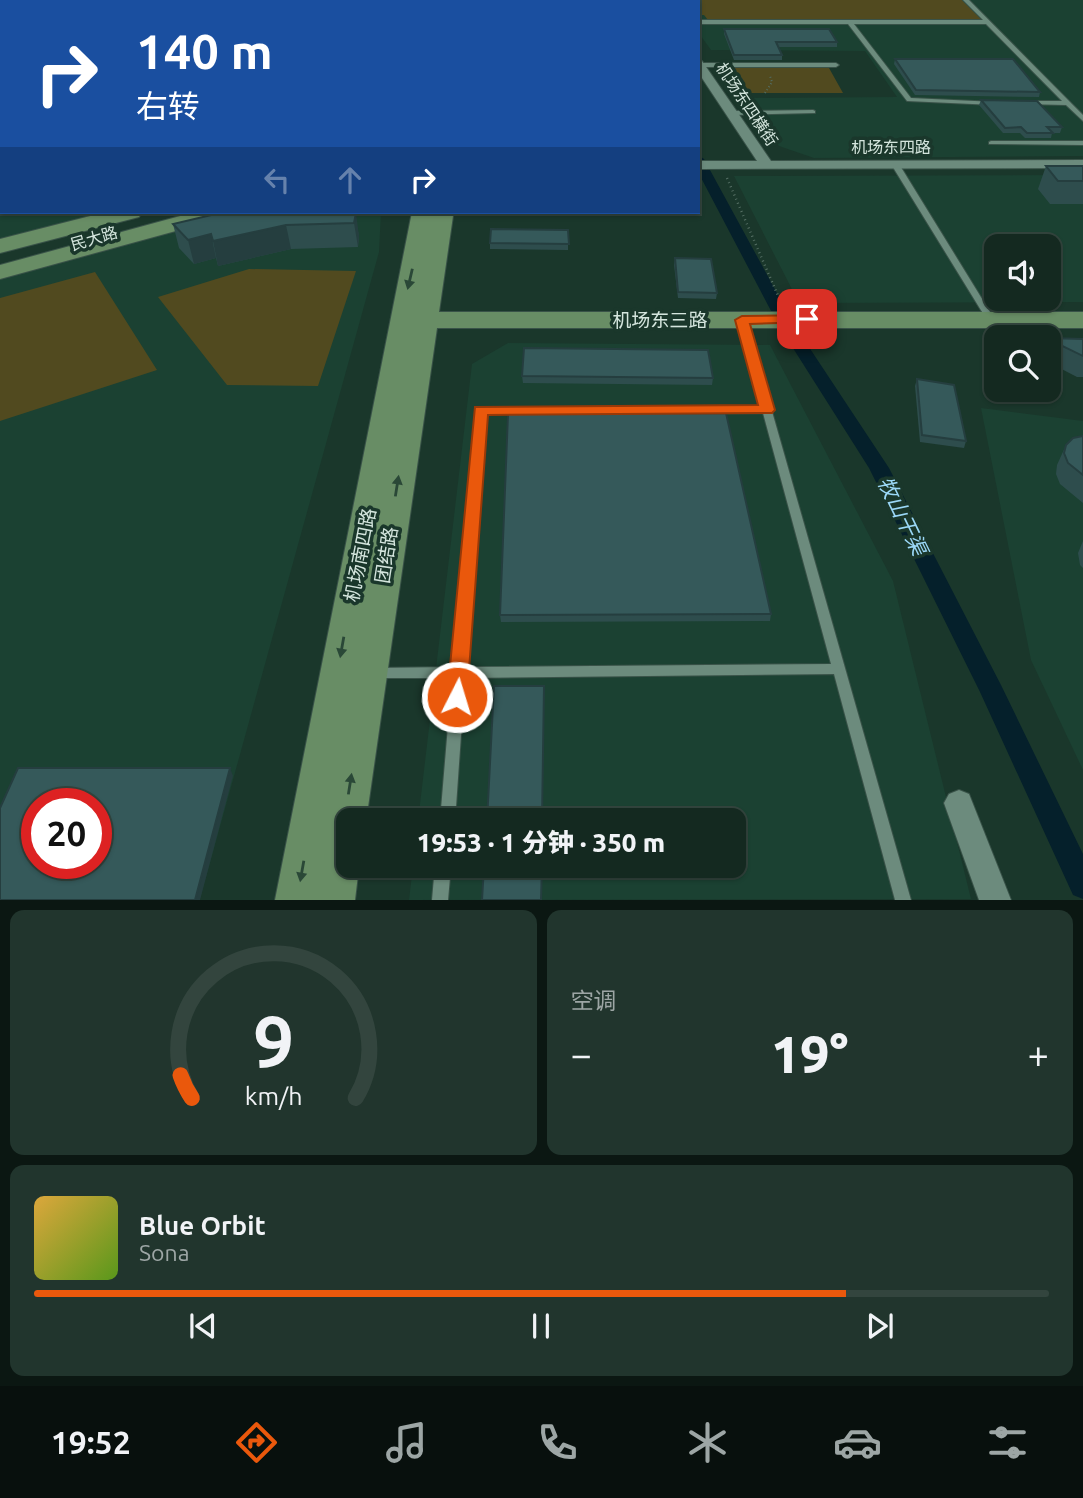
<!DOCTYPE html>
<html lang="zh">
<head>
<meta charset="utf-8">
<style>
	:root { --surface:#142920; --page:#21352d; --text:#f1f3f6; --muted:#9da6a5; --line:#33453e; --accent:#ea580c }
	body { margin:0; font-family:Ubuntu,"Noto Sans SC",sans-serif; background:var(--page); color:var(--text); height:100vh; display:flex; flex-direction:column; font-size:26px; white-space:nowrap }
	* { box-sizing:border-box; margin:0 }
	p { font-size:23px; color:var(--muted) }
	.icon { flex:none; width:38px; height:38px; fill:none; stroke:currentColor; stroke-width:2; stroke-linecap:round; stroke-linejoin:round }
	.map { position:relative; height:900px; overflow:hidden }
	.panel { display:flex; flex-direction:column; gap:10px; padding:10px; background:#0b1712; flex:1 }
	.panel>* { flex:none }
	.banner { position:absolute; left:0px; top:0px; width:700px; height:214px; box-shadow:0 2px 5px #0004,0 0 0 2px var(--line); background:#1a4fa0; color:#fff; overflow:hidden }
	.tools { position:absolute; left:984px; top:234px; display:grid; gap:14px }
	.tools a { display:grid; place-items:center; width:77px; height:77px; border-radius:14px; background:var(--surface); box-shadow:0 2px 5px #0004,0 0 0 2px var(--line); font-size:35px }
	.speed { position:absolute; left:21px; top:788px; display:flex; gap:14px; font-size:35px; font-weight:700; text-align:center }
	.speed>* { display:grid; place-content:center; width:91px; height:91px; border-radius:50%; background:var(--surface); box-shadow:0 2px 5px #0004,0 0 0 2px var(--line); line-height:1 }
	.speed .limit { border:10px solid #d22; background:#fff; color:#111 }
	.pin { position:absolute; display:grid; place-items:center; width:60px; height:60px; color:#fff; margin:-30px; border-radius:14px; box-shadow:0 4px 10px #0006 }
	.me { position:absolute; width:77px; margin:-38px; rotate:5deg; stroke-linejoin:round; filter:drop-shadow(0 0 5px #0008) }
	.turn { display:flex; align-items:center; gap:24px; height:147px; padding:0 21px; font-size:32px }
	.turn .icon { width:91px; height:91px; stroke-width:2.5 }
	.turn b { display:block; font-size:49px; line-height:60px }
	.lanes { display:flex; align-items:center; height:66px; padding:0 21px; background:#0003; justify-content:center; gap:35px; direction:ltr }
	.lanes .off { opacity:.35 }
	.big { font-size:52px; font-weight:800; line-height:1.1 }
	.panel .card { flex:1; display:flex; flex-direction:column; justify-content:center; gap:10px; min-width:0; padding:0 24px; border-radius:14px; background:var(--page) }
	.panel .dial { align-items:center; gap:0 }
	.dial svg { height:182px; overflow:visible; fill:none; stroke:var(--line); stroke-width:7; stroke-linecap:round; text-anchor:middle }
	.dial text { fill:var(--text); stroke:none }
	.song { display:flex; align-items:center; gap:21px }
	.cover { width:84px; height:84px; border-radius:10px; background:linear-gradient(135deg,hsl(40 70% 55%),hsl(90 70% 35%)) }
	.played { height:7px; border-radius:4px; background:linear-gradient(90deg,var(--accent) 80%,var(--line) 80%) }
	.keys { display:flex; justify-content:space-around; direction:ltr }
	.heat { display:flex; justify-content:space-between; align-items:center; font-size:38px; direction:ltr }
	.panel .tiles { flex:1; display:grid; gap:10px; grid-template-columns:1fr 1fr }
	.card:last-child { grid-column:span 2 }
	.trip { position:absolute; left:336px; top:808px; width:410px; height:70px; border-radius:14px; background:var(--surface); box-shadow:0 2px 5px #0004,0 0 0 2px var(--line); font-weight:800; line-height:70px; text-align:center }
	.menu { display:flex; height:112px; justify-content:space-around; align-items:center; background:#08100d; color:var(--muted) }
	.menu .icon { width:49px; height:49px }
	.menu .current { color:var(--accent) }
	.menu b { font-size:32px; color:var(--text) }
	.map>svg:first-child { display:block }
	.built { fill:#1b4132; fill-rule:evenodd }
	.green { fill:#514a1f }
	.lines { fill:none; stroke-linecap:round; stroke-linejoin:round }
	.canal { fill:#05202b; fill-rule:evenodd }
	.primary-tunnel { stroke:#365146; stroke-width:18; stroke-dasharray:18 9; stroke-linecap:butt }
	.lane-casing { stroke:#395248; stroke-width:2 }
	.street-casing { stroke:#395248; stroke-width:2 }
	.secondary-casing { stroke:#395248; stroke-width:2 }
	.path-far1 { stroke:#546e63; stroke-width:2; stroke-dasharray:1 2.5; stroke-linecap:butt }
	.path { stroke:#546e63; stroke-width:2.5; stroke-dasharray:1 3.5; stroke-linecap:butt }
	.lane { fill:#6c8b7d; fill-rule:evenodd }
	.street { fill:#6c8b7d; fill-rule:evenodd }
	.secondary { fill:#688d65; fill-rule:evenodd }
	.wall { fill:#2e4d4d }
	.shaded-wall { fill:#253e3f }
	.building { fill:#35595a; stroke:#253e3f; stroke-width:2; fill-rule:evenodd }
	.oneway { fill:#2a4837 }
	.route { fill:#ea580c; stroke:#983908; stroke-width:2 }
	.labels { text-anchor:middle; stroke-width:7; stroke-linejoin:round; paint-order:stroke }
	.far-street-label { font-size:16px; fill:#d4e5dd; stroke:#1a372b }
	.street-label { font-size:19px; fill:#d4e5dd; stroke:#1a372b }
	.water-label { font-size:21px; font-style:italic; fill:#9bd8f7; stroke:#1a372b }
</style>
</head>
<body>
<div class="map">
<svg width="1083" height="900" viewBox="0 0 1083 900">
	<rect width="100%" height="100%" fill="#1a372b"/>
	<path class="built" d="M676 0H1083V156L814 158 779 146 743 98 897 97 865 51 711 50 698 32V2Z
		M0 27 2 212H148L0 252Z
		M1083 175V302L799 303 734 176ZM996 247H1048V299H996Z
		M202 212H213L222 221 259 212H381L379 252 200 899 0 900V267ZM37 803H96V863H37Z
		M508 343 770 345 893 581 971 899 409 900 413 866H733V821H418L472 364Z
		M981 408 1083 421V770L1031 660Z"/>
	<path class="green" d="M676 0H962L982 20H708L704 15H698V2Z
		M738 67 829 68 843 93H749L731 69Z
		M249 269 356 271 318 386 227 385 158 297Z
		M95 272 157 370 0 421V298Z"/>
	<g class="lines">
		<path class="canal" d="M607 0H617L618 2H608Z
			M698 155 704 159 795 326 889 468 1001 685 1083 854V899L1073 895 980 692 869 468 779 326 698 172Z"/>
		<path class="primary-tunnel" d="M49 2 57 0
			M80 2 88 0"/>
		<defs>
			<path id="lane" d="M963 0H969L1070 102 1083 115V121L1066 105 1022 104V102L1024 101H1062L986 24H854L911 98 996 102V104L994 105 907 101 848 24H698V20H983Z
				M698 63H836L839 65 836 67H699Z
				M2 83V87L0 88V84Z
				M813 110 815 111V113L732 115 729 113 732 111Z
				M991 141H1083V145L989 144V142Z
				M893 163 899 164 995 320 994 322 991 323 987 320 891 164Z
				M742 317 746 320 911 900H895L834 674 465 678 455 821H440L452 678H373L368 677 366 673 368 669 373 668 453 667 476 409 761 407 738 320ZM763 413 831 664 466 667 485 414Z
				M435 866H451L448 900H432Z"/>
			<path id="street" d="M651 0H661L662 2H652Z
				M698 60 702 61 771 161 1083 160V168L698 169V161H757L698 72Z
				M959 790 969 794 1011 900H979L944 803 949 794Z"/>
			<path id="secondary" d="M20 0H41L19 2Z
				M93 0H113L92 2Z
				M280 0H297L298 2H281Z
				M0 3H2V11H0Z
				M106 212H142L139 217 0 253V239Z
				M195 212H230L227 217 0 279V265Z
				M412 212H450L453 216 439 312H1083V328H437L366 821H348V866H359L355 900H275Z"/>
		</defs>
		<use href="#lane" class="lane-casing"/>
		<use href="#street" class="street-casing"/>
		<use href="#secondary" class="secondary-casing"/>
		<path class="path-far1" d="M765 93 772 82 770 76"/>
		<path class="path" d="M727 178 779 298 786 303"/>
		<use href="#lane" class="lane"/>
		<use href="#street" class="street"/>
		<use href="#secondary" class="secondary"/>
	</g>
	<path class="wall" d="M724 29 837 42V47H778L782 55V60H734L724 34Z
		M895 59 1040 92 1039 97 915 95 894 64Z
		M981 100 1062 127 1060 133H1052L1051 138H1025L1020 133H1003L979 105Z
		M1046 166H1083V204H1050L1038 189Z
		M354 212 359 236 358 247 291 249 218 266 216 258 194 264 179 248 173 224Z
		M568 230V250L490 249V243Z
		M675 258 717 293 716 299 678 298 674 265Z
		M1048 338 1083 339V377H1077L1048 362Z
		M522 376 713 378 712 385 523 383Z
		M917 379 966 441 964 448 920 442 915 386Z
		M1083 436V503L1060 484 1056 474 1057 465 1066 445Z
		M1083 541V568L1080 565 1078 553Z
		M771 614 770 621 501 622 500 615Z"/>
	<path class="shaded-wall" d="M2 53V74L0 75V54Z
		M356 213 359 236 358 247 354 223Z
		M286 225 291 249 218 266 213 241Z
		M211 234 216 258 194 264 188 240Z
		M230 768 233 776 200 900H195Z"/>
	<path class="building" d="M0 25H2V53L0 54Z
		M724 29H829L837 42H776L782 55H734Z
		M895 59H1013L1040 92 916 90Z
		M981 100 1037 101 1062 127H1047L1053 133H1027L1021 127 1005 128Z
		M1046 166H1083V181H1058Z
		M224 212H354L356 213 354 223 286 225 213 241 211 234 188 240 173 224Z
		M491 229 568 230 569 244 490 243Z
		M675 258 711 259 717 293 678 292Z
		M1048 338 1083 339V356L1048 339Z
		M524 348 708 350 713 378 522 376Z
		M917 379 954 385 966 441 922 435Z
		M726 413 771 614 500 615 508 414Z
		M1083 436V475L1068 463 1064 453 1066 445 1073 438Z
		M494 686H544L542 821H487Z
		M18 768H230L195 900H0V808ZM37 803H96V863H37Z
		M484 866H542L541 900H482Z"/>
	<defs><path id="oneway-solid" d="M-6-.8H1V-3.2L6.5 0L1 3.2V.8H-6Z" transform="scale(1.75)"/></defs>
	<g class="oneway">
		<use href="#oneway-solid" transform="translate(410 279) rotate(103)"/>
		<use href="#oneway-solid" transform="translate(397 486) rotate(-81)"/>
		<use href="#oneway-solid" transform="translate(342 647) rotate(100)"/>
		<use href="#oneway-solid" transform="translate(350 784) rotate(-81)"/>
		<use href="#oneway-solid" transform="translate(302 871) rotate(100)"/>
	</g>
	<path class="route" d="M807 315 812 317V322L750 324 775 410 772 413 488 415 467 697 464 703 457 706 450 703 447 697 475 407 758 405 735 320 742 316Z"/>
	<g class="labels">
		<g class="far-street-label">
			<text transform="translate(747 104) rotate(56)" y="6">机场东四横街</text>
			<text x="891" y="153">机场东四路</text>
			<text transform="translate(94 238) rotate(-16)" y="6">民大路</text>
		</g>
		<g class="street-label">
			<text x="660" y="327">机场东三路</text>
			<text transform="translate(360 555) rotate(-79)" y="7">机场南四路</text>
			<text transform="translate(386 555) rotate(-81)" y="7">团结路</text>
		</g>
		<g class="water-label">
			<text transform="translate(902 516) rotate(64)" y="7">牧山干渠</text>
		</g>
	</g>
</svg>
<div class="tools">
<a><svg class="icon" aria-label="sound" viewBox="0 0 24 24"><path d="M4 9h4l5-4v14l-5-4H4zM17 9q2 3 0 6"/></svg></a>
<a><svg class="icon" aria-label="search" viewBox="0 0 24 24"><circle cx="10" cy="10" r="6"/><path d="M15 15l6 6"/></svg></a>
</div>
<div class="speed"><div class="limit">20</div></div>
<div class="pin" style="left:807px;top:319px;background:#d93025"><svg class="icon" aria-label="arrive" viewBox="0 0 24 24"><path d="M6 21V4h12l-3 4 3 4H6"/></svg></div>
<svg class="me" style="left:457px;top:697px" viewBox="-20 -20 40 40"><circle r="17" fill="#ea580c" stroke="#fff" stroke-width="3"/><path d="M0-11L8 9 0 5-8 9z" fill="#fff"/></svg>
<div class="trip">19:53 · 1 分钟 · 350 m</div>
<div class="banner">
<div class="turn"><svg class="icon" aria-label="right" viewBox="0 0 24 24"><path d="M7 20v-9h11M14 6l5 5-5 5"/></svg><div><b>140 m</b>右转</div></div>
<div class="lanes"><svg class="icon off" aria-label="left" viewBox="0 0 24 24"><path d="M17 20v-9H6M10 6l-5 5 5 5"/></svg><svg class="icon off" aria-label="ahead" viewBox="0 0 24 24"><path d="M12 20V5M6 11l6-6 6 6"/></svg><svg class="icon" aria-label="right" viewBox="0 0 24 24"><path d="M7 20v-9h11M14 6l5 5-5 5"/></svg></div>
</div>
</div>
<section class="panel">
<div class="tiles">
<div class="card dial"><svg viewBox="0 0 100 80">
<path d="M14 69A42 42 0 1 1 86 69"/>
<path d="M14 69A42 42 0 0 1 9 59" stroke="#ea580c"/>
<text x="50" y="56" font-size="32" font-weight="700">9</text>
<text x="50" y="72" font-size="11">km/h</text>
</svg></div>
<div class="card"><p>空调</p>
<div class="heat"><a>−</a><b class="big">19°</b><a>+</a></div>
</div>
<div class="card">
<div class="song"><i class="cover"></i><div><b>Blue Orbit</b><p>Sona</p></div></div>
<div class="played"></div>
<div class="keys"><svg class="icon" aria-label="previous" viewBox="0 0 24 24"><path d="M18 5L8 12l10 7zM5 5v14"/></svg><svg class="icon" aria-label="pause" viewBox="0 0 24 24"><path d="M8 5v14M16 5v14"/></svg><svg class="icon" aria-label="next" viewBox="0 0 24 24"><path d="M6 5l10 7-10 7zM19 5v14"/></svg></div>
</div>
</div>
</section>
<nav class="menu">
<b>19:52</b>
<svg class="icon current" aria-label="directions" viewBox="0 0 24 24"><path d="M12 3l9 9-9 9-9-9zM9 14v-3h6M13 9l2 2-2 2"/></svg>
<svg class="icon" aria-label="music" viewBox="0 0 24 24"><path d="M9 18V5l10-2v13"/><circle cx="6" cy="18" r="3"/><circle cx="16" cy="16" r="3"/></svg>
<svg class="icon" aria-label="phone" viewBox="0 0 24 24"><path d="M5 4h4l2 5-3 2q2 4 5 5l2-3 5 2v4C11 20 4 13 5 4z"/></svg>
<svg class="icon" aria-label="climate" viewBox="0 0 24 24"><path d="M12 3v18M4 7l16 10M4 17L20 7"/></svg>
<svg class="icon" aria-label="car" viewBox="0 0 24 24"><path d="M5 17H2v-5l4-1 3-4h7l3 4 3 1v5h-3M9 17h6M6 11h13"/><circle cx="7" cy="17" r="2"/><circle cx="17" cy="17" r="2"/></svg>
<svg class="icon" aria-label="filters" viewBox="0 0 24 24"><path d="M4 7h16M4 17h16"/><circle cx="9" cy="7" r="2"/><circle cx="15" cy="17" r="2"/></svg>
</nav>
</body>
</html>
